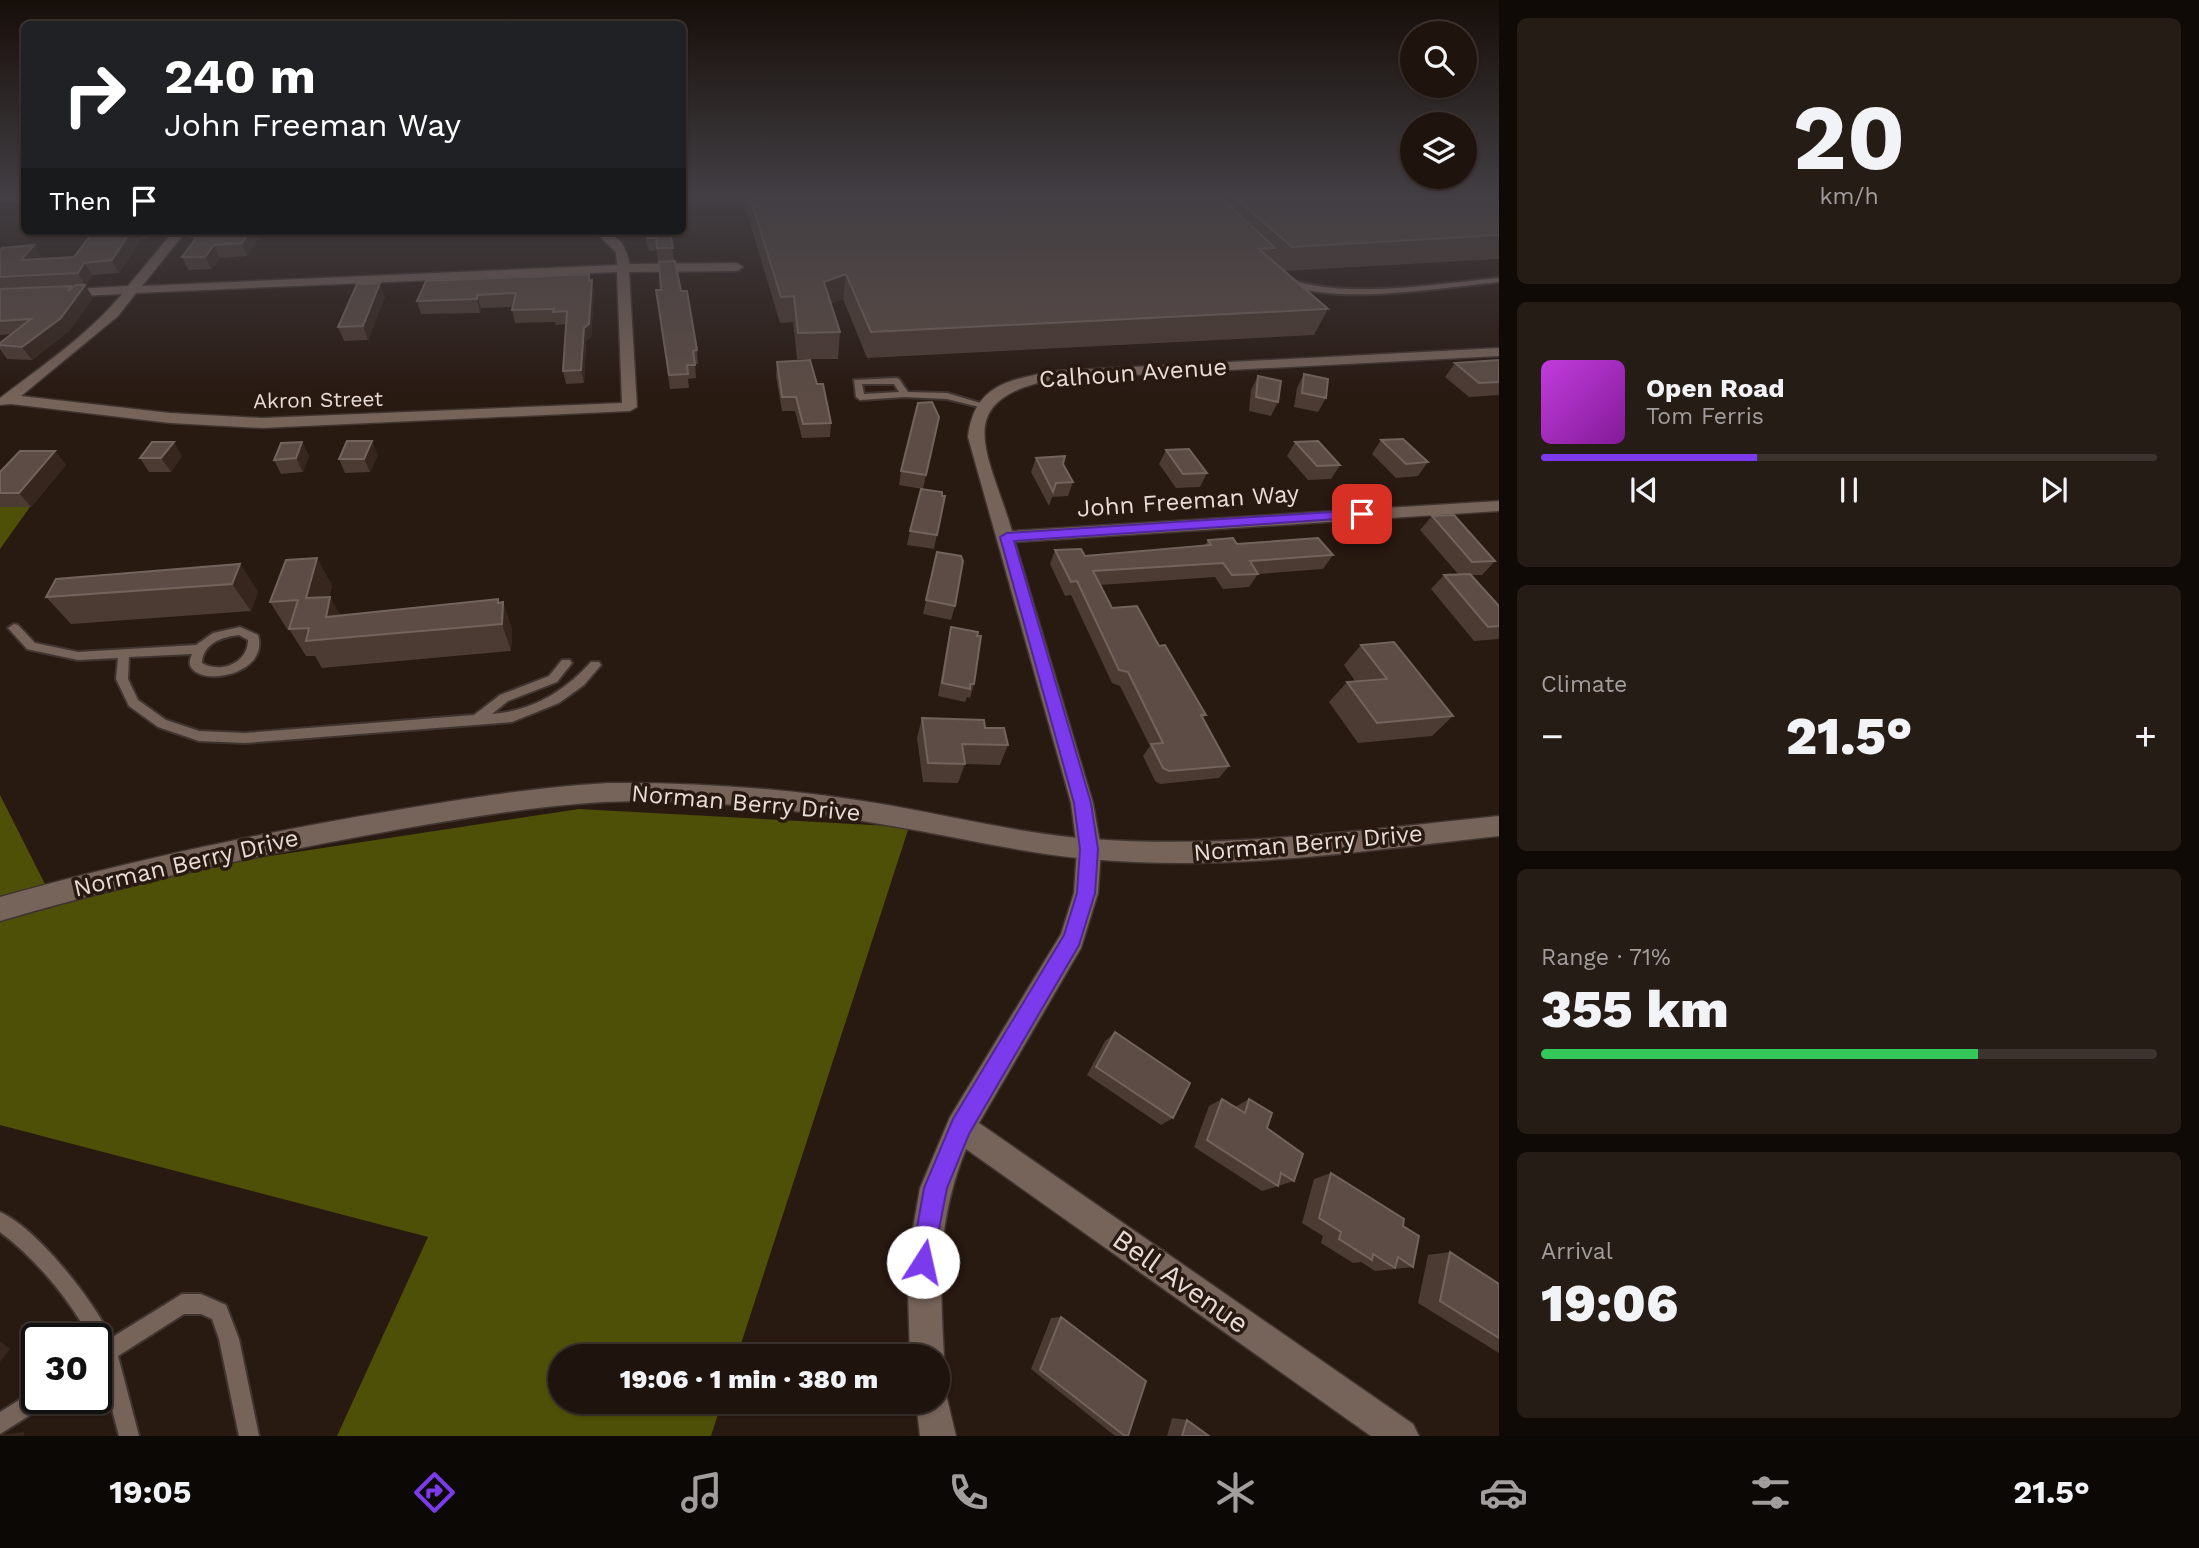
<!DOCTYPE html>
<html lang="en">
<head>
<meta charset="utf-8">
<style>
	:root { --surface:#1e130d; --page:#261c16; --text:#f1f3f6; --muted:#a19e9d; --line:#3c322e; --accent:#7c3aed }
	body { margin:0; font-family:"Work Sans",sans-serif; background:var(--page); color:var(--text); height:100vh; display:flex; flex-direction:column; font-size:26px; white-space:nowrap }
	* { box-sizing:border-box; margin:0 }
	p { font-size:23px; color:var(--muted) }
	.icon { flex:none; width:38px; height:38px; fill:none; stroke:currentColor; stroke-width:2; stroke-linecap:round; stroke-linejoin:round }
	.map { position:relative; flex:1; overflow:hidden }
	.drawer { display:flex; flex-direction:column; gap:18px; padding:18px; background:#100a07; width:700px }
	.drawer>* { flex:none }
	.top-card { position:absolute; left:21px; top:21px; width:665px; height:214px; border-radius:10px; box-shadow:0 2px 5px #0004,0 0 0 2px var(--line); background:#202124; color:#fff; overflow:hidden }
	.buttons { position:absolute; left:1400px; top:21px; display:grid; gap:14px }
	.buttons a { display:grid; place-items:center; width:77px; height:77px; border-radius:50%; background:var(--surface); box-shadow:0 2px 5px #0004,0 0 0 2px var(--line); font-size:35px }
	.speed { position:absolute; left:21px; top:1323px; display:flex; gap:14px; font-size:35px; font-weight:700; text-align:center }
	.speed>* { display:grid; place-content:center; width:91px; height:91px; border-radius:50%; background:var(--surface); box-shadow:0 2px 5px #0004,0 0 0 2px var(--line); line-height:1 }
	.speed .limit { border:4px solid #111; border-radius:10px; background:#fff; color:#111 }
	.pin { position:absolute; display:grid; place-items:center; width:60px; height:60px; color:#fff; margin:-30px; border-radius:14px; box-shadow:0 4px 10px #0006 }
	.me { position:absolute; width:77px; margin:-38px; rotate:10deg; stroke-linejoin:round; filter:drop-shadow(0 0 5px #0008) }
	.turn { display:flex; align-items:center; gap:24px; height:147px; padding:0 28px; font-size:32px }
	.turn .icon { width:91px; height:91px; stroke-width:2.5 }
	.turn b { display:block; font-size:49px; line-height:60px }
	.then { display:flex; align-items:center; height:66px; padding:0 28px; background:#0003; gap:14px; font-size:26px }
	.big { font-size:52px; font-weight:800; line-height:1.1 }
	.drawer .tile { flex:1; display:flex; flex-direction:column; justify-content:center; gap:10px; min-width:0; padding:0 24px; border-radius:10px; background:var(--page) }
	.drawer .dial { align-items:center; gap:0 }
	.dial b { font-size:91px; line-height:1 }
	.song { display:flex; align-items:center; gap:21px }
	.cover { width:84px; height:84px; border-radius:10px; background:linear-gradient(135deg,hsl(290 70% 55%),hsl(290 70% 35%)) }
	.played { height:7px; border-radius:4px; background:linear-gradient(90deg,var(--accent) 35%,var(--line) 35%) }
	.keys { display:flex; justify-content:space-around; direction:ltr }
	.heat { display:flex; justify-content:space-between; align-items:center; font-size:38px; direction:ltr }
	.charge { height:10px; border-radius:5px; background:linear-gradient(90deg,#34c759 71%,var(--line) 0) }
	.trip { position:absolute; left:548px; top:1344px; width:402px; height:70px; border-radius:35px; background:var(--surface); box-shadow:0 2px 5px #0004,0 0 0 2px var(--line); font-weight:800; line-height:70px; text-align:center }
	.tabs { display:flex; height:112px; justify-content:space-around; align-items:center; background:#0c0805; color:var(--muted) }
	.tabs .icon { width:49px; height:49px }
	.tabs .on { color:var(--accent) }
	.tabs b { font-size:32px; color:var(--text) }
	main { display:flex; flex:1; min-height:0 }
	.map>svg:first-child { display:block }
	.forest { fill:#4f5007 }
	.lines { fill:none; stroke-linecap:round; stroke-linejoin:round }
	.lane-casing { stroke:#403430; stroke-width:4 }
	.street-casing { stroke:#403430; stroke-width:3 }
	.secondary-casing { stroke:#403430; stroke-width:3 }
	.lane { fill:#76635a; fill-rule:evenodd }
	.street { fill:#76635a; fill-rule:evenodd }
	.secondary { fill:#76635a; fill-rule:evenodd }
	.wall { fill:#4c3b33 }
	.shaded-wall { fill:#36261e }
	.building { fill:#5c4c45; stroke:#72635c; stroke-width:2 }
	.route { fill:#7c3aed; stroke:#51269a; stroke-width:2 }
	.labels { text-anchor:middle; stroke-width:7; stroke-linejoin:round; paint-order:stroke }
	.far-street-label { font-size:21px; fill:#e7dcd7; stroke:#281911 }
	.street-label { font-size:24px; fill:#e7dcd7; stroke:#281911 }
	.near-street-label { font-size:28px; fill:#e7dcd7; stroke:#281911 }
</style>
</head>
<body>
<main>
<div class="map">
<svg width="1499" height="1436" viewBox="0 0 1499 1436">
	<rect width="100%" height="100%" fill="#281911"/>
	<path class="forest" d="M57 469 0 549V488Z
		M0 795 48 890 579 809 909 827 737 1356H560V1402H722L711 1436H337L428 1237 0 1125Z"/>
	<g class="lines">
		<defs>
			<path id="lane" d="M1499 278V282C1448 287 1328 307 1285 282L1289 280C1357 299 1430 284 1499 278Z
				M896 378 899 379 908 392 947 393 987 405 983 408 947 399 905 397 860 400 856 397 854 380ZM862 384H894L899 392 864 394Z
				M14 624 18 625 35 643 78 652 196 645 213 633 240 627 258 635C270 675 198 688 190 665 189 662 191 656 192 654L129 657 128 679 138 700 166 720 199 731 245 733 474 715 500 695 549 676 562 660H570L572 663 557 682 508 701 492 714C532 711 565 691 591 662H599L601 665 584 685 559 703 512 722 245 743 199 741 158 727 129 706 116 679 118 658 78 660 31 650 27 649 8 628ZM239 635 248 640C248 663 221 674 202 663 203 643 222 637 239 635Z
				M0 1212C36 1227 96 1303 111 1338L182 1294H201L226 1305 239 1339 259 1436H239L219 1339 212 1319 201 1314H184L118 1356 139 1436H119L101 1367 96 1369V1339H91C69 1299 37 1260 0 1232Z
				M37 1389V1398H49L46 1405 0 1434V1412Z"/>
			<path id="street" d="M0 197H24V201L0 202Z
				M174 231H186L142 286 617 265 616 252 594 231C615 231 627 244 629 264L737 263 743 267 737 271 629 272 637 407 630 411 262 428 170 423 11 404 0 405V398C42 366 88 335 122 294L61 297 57 296V290L128 286ZM617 272 622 403 262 418 170 413 21 396 118 316 136 293Z
				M1499 348V356L1056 379C947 399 989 453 1012 531L1499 501V511L1015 542 1093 803 1101 849 1098 893 1081 948 979 1123 1413 1424 1419 1436H1371L966 1149C936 1224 940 1277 944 1356L938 1368V1356H910L907 1262 920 1188 950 1117 1061 934 1074 893 1077 849 1071 803 968 437C974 384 1011 379 1056 371Z
				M938 1387 945 1390 956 1436H920L916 1402H938Z"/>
			<path id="secondary" d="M608 783C701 782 795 789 888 805 955 817 1023 834 1092 839 1228 849 1363 830 1499 816V836C1363 851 1226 872 1089 859 1020 853 953 836 886 825 803 810 719 801 636 801 557 802 479 816 401 829 266 853 132 882 0 921V897C129 861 259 833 391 811 463 799 535 787 608 783Z"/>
		</defs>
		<use href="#lane" class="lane-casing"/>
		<use href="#street" class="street-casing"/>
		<use href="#secondary" class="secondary-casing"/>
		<use href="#lane" class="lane"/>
		<use href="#street" class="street"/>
		<use href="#secondary" class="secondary"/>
	</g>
	<path class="wall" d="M744 197H1499V259L1285 271 1328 309 1314 335 867 358 843 299 831 304 840 332 838 359H797L793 322 780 323 744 203Z
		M94 231H152L148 238H142L119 273 92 275 86 286 93 298 69 331 32 360 7 359 0 349V343L11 334 0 335V251L42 257 41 259 74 257Z
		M186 231H263L247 256 220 258 212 269 188 270 182 257 196 238H190Z
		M644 231H670L674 261H658L657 250 649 251Z
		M592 280 594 293 591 337 586 341 584 383 566 384 563 371 566 324 556 325 555 322 515 323 512 310 513 307 481 308 480 313 421 314 417 301Z
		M656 290 681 291 697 350 698 364H695L696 378 688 379 689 388 670 389Z
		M385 296 368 340 344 341 338 327Z
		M1499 360V395L1469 397 1445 377 1455 363Z
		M777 362 817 384 831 423 830 437 802 438 795 411H782L776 376Z
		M1304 374 1326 398 1318 412 1294 407 1297 388Z
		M1258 376 1278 402 1271 416 1249 411 1251 390Z
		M939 417 923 489 899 485 901 471Z
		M1381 440 1428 462 1418 476 1396 478 1372 454Z
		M302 442 309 456 303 472 281 474 274 460Z
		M1295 442 1340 465 1331 479 1308 480 1287 456Z
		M1166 450 1207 473 1200 487 1176 488 1159 464Z
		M55 451 66 465 31 507H0V472Z
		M378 455 370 472 345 473 339 459Z
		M182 456 171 472H149L140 458Z
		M1036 458 1063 464 1073 482 1068 496 1052 497 1049 506 1031 472Z
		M942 496H945L934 549 907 545 910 531Z
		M1432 516 1495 561 1482 575H1471L1499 606V639L1474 641 1431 589 1444 575 1458 574 1420 530Z
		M1208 540 1333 555 1323 569 1258 574 1249 587 1223 589 1215 577 1100 585 1112 608 1159 646 1206 715 1203 718 1229 766 1219 778 1160 784 1155 781 1143 756 1150 746 1120 686 1112 683 1071 595 1065 596 1050 564 1055 550 1085 556 1205 545Z
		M937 552 955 606 951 620 923 614Z
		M317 558 332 586 329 597 340 615 498 599 500 603 503 602 512 630 511 651 322 668 315 656H306L289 629H287L270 602Z
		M240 564 258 592 251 611 71 624 46 597Z
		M951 627 974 684 970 698 967 697 965 702 938 696 948 641Z
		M1361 645 1453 716 1432 736 1358 743 1329 702 1347 682 1355 681 1344 665Z
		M922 718 985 728 1008 745 1000 765 965 764 958 783 923 782 917 738Z
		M1115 1032 1173 1118 1161 1125 1087 1075 1105 1041Z
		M1222 1099 1235 1107 1249 1099 1267 1128 1294 1181 1262 1191 1194 1147 1209 1106Z
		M1331 1173 1403 1226 1413 1267 1375 1271 1361 1262 1353 1263 1321 1243 1323 1236 1302 1223 1314 1179Z
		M1450 1252 1499 1284V1353L1418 1303 1428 1255Z
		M1061 1317 1128 1436H1115L1031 1369 1051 1318Z
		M1172 1418 1187 1420 1209 1436H1167Z"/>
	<path class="shaded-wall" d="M131 231H138L142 238 119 273 112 260Z
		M144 231H152L148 238Z
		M250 231H263L247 256 242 243Z
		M34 245 42 257 29 273 21 260Z
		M214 245 220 258 212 269 205 257Z
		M84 263 92 275 86 286 78 273Z
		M846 274 843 299 822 307 824 282Z
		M592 280 594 293 591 337 586 341 584 383 581 370 584 328Z
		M380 283 385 296 368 340 363 326Z
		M85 285 93 298 69 331 32 360 22 347 68 291 71 286 77 295Z
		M477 295 481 308 480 313 477 299Z
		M372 441 378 455 370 472 364 459Z
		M174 442 182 456 171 472 161 458Z
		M302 442 309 456 303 472 296 458Z
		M55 451 66 465 31 507 19 493Z
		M317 558 332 586 322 626 306 598Z
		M240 564 258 592 251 611 232 584Z
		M330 597 345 625 326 617Z
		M498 599 503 612V602L512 630 511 651 502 624 498 603Z
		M0 1341 10 1349 0 1362Z
		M24 1432V1436H0V1435Z"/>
	<path class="building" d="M750 197H1220L1275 248 1259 249 1328 309 871 332 846 274 824 282 840 332 798 333 794 296 781 297Z
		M1234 197H1499V235L1292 247Z
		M94 231H131L112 260 84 263 78 273 0 277V251L2 248 34 245 21 260 74 257Z
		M201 231H250L242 243 214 245 205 257H182Z
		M646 231H670L673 248H657L656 238H648Z
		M675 261 681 291H687L697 350 693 351 695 365H687L688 374 669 375 656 290H661L659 262Z
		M589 274V281L592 280 589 324 584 328 581 370 563 371 567 311 553 312 554 309 512 310 516 293 477 295V299L417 301 426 281Z
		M380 283 363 326 338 327 357 284Z
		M76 285H85L61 318 22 347 0 345V343L31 319 0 321V289L71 286 68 291Z
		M810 360 817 384H823L831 423 803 424 796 397H782L777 362Z
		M1499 360V382L1479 383 1455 363Z
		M1304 374 1328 379 1326 398 1302 393Z
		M1258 376 1281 381 1278 402 1256 397Z
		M932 402 939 417 926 475 901 471 918 403Z
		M1403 439 1428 462 1406 464 1381 440Z
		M347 441H372L364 459H339Z
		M1318 441 1340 465 1317 466 1295 442Z
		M152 442H174L161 458H140Z
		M302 442 296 458 274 460 281 443Z
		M1189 449 1207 473 1183 474 1166 450Z
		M20 451H55L19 493H0V472Z
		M1065 456 1063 464 1073 482 1056 483 1053 492 1036 458Z
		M921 489 942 492V496H945L937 535 910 531Z
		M1454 515 1495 561 1472 562 1432 516Z
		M1233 538 1237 544 1318 538 1333 555 1250 561 1258 574 1232 575 1223 563 1093 571 1112 608 1137 606 1159 646 1165 645 1206 715H1201L1229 766 1169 771 1163 768 1151 744 1163 743 1128 672 1119 670 1077 581 1071 582 1055 550 1081 549 1085 556 1211 545 1208 540Z
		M937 552 961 556 963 561 955 606 926 600Z
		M317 558 306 598 330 597 326 617 498 599V603L503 602 502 624 306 641 309 628 289 629 298 600 270 602 286 560Z
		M240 564 232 584 46 597 56 579Z
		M1470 574 1499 606V626L1488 627 1444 575Z
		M951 627 978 632 977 636H981L974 684H970V689L942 683Z
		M1394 642 1453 716 1377 723 1347 682 1387 679 1361 645Z
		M922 718 984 720 985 728H1004L1008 745 962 744 965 764 928 763Z
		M1115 1032 1190 1083 1173 1118 1096 1067Z
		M1222 1099 1245 1113 1249 1099 1272 1113 1267 1128 1303 1154 1294 1181 1281 1173 1278 1186 1207 1140Z
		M1331 1173 1404 1219 1403 1226 1419 1236 1413 1267 1398 1257 1395 1268 1373 1254 1372 1260 1339 1239 1341 1232 1319 1218Z
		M1450 1252 1499 1284V1338L1440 1301Z
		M1061 1317 1146 1381 1128 1436H1125L1040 1370Z
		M1187 1420 1209 1436H1182Z"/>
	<linearGradient id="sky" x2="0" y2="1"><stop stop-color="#160e09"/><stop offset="0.49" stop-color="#423e43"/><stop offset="1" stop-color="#423e43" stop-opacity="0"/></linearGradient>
	<rect width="1499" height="398" fill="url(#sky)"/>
	<path class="route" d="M1362 510 1367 512V517L1014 541 1091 803 1098 849 1095 893 1079 945 969 1134 947 1188 931 1270 923 1274 914 1270 911 1262 924 1188 953 1119 1064 935 1077 893 1080 849 1074 803 1000 537 1007 533Z"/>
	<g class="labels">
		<g class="far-street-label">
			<text transform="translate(318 400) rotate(-1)" y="7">Akron Street</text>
		</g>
		<g class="street-label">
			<text transform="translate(1133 373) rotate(-4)" y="8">Calhoun Avenue</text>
			<text transform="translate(1188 501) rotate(-4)" y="8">John Freeman Way</text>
			<text transform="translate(746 803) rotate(5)" y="8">Norman Berry Drive</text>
			<text transform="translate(1308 843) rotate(-5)" y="8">Norman Berry Drive</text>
			<text transform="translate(186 863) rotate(-13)" y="8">Norman Berry Drive</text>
		</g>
		<g class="near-street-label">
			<text transform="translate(1181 1281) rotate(35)" y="10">Bell Avenue</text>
		</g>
	</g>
</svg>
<div class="buttons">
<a><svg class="icon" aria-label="search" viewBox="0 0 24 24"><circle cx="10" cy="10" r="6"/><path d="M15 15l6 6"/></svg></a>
<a><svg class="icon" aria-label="layers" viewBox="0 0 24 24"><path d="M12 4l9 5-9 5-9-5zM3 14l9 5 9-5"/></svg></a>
</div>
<div class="speed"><div class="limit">30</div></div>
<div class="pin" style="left:1362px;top:514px;background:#d93025"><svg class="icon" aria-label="arrive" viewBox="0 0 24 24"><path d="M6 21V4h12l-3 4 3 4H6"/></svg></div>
<svg class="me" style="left:923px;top:1262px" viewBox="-20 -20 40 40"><circle r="19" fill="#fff"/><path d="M0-13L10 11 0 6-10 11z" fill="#7c3aed"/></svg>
<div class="trip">19:06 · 1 min · 380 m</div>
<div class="top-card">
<div class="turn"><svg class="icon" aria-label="right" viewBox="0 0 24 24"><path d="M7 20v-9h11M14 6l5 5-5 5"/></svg><div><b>240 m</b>John Freeman Way</div></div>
<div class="then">Then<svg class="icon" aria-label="arrive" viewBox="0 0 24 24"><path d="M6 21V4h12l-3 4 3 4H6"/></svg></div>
</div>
</div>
<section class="drawer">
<div class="tile dial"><b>20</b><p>km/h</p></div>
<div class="tile">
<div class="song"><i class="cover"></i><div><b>Open Road</b><p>Tom Ferris</p></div></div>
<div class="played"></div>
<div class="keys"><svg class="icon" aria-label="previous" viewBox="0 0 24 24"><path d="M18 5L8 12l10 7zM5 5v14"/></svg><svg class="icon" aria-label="pause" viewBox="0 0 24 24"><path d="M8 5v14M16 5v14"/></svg><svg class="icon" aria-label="next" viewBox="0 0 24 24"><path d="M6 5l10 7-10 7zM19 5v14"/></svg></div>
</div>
<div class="tile"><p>Climate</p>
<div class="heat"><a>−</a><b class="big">21.5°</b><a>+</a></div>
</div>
<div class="tile"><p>Range · 71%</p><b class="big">355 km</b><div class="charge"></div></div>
<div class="tile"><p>Arrival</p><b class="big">19:06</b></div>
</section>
</main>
<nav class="tabs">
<b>19:05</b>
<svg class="icon on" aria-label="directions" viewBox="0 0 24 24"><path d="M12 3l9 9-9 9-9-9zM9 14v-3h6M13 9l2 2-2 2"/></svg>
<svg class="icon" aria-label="music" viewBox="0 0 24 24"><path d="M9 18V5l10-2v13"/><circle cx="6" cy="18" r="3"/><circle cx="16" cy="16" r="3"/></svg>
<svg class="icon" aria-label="phone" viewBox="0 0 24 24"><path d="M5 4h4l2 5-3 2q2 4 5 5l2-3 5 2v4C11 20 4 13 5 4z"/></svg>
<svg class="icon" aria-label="climate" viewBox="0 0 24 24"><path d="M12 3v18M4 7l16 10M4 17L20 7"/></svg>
<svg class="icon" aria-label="car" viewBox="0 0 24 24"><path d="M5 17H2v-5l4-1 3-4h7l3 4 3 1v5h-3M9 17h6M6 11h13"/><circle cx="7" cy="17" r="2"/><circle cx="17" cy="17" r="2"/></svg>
<svg class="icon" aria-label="filters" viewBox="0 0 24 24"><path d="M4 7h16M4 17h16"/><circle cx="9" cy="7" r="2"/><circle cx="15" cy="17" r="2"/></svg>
<b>21.5°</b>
</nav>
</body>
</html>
